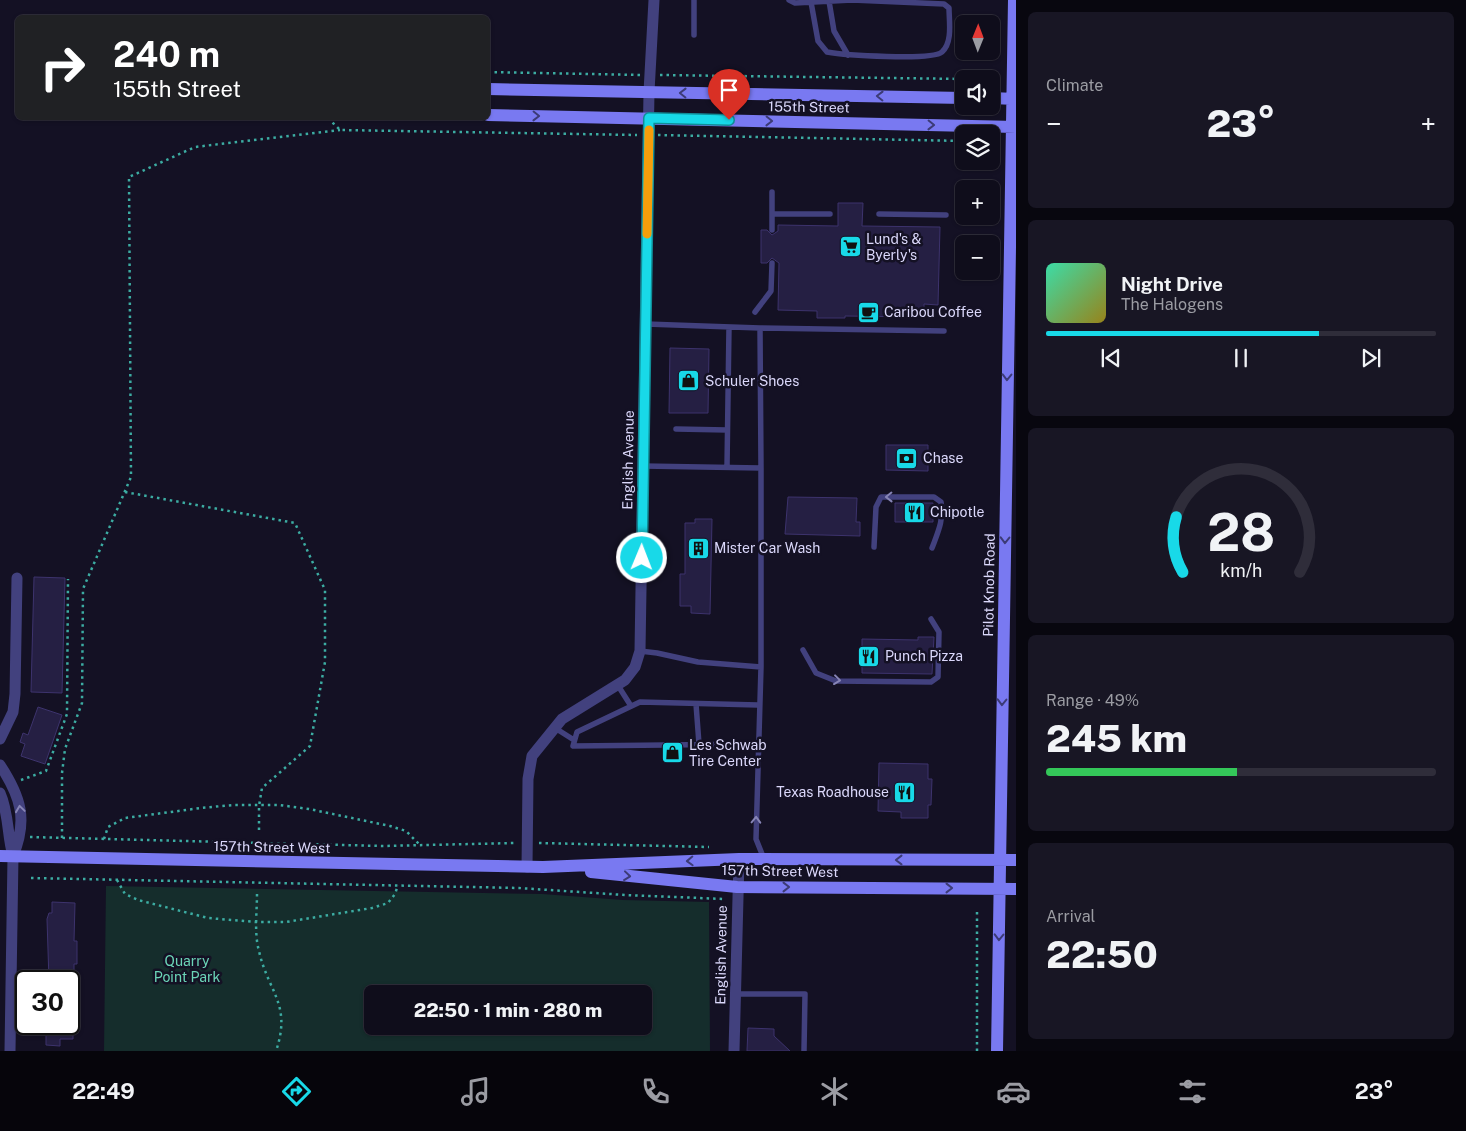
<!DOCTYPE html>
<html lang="en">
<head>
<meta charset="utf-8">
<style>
	:root { --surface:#0f0d1b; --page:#181624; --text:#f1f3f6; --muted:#9b9ca3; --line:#2f2d3a; --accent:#18d9e8 }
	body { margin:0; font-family:"Public Sans",sans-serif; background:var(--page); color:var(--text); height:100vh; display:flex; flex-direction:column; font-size:19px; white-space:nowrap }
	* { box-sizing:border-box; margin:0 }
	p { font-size:16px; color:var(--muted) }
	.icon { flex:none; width:28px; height:28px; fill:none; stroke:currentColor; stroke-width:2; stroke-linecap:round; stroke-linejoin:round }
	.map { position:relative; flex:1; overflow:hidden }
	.drawer { display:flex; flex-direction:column; gap:12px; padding:12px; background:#08070f; width:450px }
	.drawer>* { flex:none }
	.top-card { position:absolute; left:15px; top:15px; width:475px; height:105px; border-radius:8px; box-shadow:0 1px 4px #0004,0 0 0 1px var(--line); background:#202124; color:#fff; overflow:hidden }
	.needle { width:32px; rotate:1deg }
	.buttons { position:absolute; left:955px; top:15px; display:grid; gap:10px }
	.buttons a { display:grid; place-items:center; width:45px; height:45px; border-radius:8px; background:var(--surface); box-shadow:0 1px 4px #0004,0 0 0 1px var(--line); font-size:25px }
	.speed { position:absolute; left:15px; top:970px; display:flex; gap:10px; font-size:25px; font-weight:700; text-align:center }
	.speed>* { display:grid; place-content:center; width:65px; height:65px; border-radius:50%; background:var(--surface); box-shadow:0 1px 4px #0004,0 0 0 1px var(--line); line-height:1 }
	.speed .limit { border:2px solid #111; border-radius:8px; background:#fff; color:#111 }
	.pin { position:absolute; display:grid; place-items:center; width:42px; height:42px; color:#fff; margin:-51px -21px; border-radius:50% 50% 50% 0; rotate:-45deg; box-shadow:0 0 5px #0007 }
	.pin .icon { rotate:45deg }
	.me { position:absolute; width:55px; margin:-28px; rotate:1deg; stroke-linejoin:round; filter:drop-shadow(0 0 4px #0008) }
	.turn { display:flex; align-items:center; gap:18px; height:105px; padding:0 15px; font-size:22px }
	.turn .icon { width:65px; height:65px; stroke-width:2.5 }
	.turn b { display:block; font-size:35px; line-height:42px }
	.big { font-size:38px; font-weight:800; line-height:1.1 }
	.drawer .tile { flex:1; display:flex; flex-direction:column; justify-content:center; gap:8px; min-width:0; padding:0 18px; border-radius:8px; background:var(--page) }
	.drawer .dial { align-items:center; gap:0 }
	.dial svg { height:130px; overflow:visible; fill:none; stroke:var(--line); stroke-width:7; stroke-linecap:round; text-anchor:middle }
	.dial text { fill:var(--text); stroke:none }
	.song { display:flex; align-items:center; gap:15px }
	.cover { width:60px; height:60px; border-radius:8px; background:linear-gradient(135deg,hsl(160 70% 55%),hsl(50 70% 35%)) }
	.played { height:5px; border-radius:2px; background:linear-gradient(90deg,var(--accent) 70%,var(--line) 70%) }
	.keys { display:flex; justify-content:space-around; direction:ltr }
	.heat { display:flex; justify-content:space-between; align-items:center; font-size:28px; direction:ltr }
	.charge { height:8px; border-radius:4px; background:linear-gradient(90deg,#34c759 49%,var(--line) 0) }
	.trip { position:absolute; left:364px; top:985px; width:288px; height:50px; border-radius:8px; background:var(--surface); box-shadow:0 1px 4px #0004,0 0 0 1px var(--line); font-weight:800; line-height:50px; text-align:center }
	.tab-bar { display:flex; height:80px; justify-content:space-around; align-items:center; background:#06050b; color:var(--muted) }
	.tab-bar .icon { width:35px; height:35px }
	.tab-bar .selected { color:var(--accent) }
	.tab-bar b { font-size:22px; color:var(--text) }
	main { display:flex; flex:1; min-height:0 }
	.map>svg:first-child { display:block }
	.green { fill:#152d2c; fill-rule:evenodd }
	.building { fill:#251f43; stroke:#3d336d }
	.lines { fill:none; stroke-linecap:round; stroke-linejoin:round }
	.path { stroke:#3caca2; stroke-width:2.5; stroke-dasharray:2.5 4; stroke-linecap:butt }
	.lane { stroke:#42417e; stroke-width:5.5 }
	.street { stroke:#42417e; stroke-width:11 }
	.secondary { stroke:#7979f1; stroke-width:12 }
	.oneway { stroke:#3c3b76 }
	.oneway2 { stroke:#8785b6 }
	.route-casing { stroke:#108d97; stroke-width:12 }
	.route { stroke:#18d9e8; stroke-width:9 }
	.slow { stroke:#f59e0b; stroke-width:9 }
	.labels { text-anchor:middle; stroke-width:5; stroke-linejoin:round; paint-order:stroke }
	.street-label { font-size:14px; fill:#dbd8fb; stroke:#141124 }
	.poi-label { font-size:14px; fill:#dbd8fb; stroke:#141124; text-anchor:start }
	.park-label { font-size:14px; fill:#6bd4b7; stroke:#141124 }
</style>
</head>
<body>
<main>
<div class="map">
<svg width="1016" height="1051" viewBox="0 0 1016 1051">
	<rect width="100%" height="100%" fill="#141124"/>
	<path class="green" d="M106 886 542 894 623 900 709 902 710 1051H104ZM372 994H642V1026H372Z"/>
	<path class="building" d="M838 203H863L862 226 940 227 938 305 924 304V317L845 316V318H817V311L778 310 779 263 772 258 767 263H761V230H767L772 235 778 231V225L838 226Z
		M670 348 709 349 708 413H669Z
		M886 445H928V471L886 470Z
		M788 497 857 498 856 522H860V536L785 534Z
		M895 503H933V522H895Z
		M695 519H712L710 614 691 613V606H680V574H685V523H695Z
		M34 577 65 578 62 693 31 692Z
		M918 637H934L932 674 862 673V639L918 640Z
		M38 707 62 715 45 764 21 756 25 744 20 742 23 733 28 735Z
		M879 763 928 764V779H932L931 805H928V818H901V812L878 811Z
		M52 902 75 903 74 941H77V964H74V981H49L47 919 49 913H52Z
		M46 1024H73V1039H60V1046L46 1045Z
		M748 1028 774 1029V1036L790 1051H747Z"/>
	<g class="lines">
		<path class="path" d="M488 72 640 75
			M660 75 964 79
			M964 79 988 78
			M328 118 340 130 637 135
			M658 135 964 141
			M125 492 295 523 325 590V662L310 746 262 788 259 806V831
			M21 780 46 771 67 714 68 579
			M30 837 382 846 516 843
			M62 838V773L65 749 82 703 83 589 131 477 129 177 195 147 340 130
			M104 839 108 827 125 818 201 808 233 805H279L309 809 390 826 406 831 420 845
			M539 843 709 847
			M31 878 519 888 625 895 724 899
			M117 880 125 894 138 900 208 918 256 922H286L372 908 388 903 395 894 398 885
			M257 894C257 912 254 933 259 951 268 992 292 1004 276 1051
			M977 1051V909"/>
		<path class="lane" d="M694 0V35
			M789 0 795 3 852 0 944 4 949 8C949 21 953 42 942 52 932 61 843 55 827 52L818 41 811 2
			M829 1 834 31 848 55
			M772 214H830
			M879 214 946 215
			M772 230V192
			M755 312 771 291 772 263
			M646 324 760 328 761 468
			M760 328 944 331
			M676 429 727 430
			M643 466 761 468V667L756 839 764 859
			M727 467 729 327
			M874 547 876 507 881 497H934L941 502C944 520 938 532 932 548
			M803 650 816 673 836 681 931 682 938 677 939 632 931 619
			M640 651 657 653 698 662 761 667
			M617 684 631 706
			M696 704 699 744
			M758 705 640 702 577 732 573 746 758 744
			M555 728 574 740
			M735 994H805L804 1051"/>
		<path class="street" d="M0 739 13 712 15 694 17 578
			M0 765C21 797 28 820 13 856L10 1051
			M0 793C9 813 7 835 13 856
			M527 867 528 779 532 756 562 719 625 680 635 667 640 651 649 92 654 0
			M734 1051 739 859"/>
		<path class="secondary" d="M488 89 964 98
			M991 98 1016 99
			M488 115 1016 127
			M0 856 543 867 739 859 1016 860
			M591 872 737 887 1016 889
			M997 1051 1014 0"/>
	</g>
	<defs><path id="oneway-chevron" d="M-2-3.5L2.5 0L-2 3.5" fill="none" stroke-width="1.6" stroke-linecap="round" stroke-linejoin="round" transform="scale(1.25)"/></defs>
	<g class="oneway">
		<use href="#oneway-chevron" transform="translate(683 93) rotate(-179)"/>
		<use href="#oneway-chevron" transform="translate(880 96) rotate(-179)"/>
		<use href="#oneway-chevron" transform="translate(536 116) rotate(1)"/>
		<use href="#oneway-chevron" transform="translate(769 121) rotate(1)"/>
		<use href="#oneway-chevron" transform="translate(931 125) rotate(1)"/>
		<use href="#oneway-chevron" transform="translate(1007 377) rotate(91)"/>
		<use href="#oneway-chevron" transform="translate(1005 540) rotate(91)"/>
		<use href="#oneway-chevron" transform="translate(1002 702) rotate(91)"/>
		<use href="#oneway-chevron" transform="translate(899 860) rotate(-180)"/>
		<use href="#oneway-chevron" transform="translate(690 861) rotate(178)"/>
		<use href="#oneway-chevron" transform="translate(627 876) rotate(6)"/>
		<use href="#oneway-chevron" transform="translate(786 887)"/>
		<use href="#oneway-chevron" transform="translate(949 888)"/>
		<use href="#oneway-chevron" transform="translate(999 937) rotate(91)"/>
	</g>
	<g class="oneway2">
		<use href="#oneway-chevron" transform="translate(889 497) rotate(179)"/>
		<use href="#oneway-chevron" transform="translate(837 680) rotate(7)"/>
		<use href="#oneway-chevron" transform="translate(20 809) rotate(-98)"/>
		<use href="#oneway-chevron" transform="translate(756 820) rotate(-88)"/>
	</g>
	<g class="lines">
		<defs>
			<path id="route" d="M642 558 649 118 729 120"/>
		</defs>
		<use href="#route" class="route-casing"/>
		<use href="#route" class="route"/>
		<path class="slow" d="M647 234 649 130"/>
	</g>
	<defs>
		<symbol id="supermarket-square" viewBox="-11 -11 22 22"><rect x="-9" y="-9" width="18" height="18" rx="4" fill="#18d9e8" stroke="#141124"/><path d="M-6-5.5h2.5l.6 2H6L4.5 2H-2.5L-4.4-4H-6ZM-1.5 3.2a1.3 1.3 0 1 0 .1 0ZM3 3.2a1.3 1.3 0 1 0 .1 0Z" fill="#111"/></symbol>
		<symbol id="cafe-square" viewBox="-11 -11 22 22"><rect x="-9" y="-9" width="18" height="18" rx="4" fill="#18d9e8" stroke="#141124"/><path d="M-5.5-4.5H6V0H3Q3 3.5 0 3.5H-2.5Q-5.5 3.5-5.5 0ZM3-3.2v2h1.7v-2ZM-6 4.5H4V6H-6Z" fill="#111"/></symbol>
		<symbol id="shop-square" viewBox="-11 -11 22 22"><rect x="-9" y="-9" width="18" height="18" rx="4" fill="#18d9e8" stroke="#141124"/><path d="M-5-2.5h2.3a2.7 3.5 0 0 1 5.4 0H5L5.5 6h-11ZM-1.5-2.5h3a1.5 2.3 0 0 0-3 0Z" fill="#111"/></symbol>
		<symbol id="bank-square" viewBox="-11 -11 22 22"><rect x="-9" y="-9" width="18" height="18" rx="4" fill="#18d9e8" stroke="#141124"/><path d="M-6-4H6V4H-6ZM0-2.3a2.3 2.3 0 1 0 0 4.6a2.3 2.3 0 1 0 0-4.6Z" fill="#111"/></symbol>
		<symbol id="restaurant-square" viewBox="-11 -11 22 22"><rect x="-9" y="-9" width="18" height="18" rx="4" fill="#18d9e8" stroke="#141124"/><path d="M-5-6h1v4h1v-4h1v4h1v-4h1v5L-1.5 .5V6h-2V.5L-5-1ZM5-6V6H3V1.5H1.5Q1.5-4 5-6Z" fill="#111"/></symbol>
		<symbol id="building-square" viewBox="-11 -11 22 22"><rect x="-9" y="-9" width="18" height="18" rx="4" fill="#18d9e8" stroke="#141124"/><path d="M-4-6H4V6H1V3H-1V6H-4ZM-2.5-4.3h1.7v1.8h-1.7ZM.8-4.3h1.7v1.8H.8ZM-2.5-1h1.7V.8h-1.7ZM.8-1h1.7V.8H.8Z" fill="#111"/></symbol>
	</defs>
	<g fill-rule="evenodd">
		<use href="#supermarket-square" x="838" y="234" width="25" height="25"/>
		<use href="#cafe-square" x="856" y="300" width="25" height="25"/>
		<use href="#shop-square" x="676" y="368" width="25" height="25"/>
		<use href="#bank-square" x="894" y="446" width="25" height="25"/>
		<use href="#restaurant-square" x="902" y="500" width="25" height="25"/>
		<use href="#building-square" x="686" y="536" width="25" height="25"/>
		<use href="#restaurant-square" x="856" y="644" width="25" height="25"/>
		<use href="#shop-square" x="660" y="740" width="25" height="25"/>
		<use href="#restaurant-square" x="892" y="780" width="25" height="25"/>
	</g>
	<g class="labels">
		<g class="street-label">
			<text transform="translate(809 107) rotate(1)" y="5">155th Street</text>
			<text transform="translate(628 460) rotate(-89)" y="5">English Avenue</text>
			<text transform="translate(989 585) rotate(-89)" y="5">Pilot Knob Road</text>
			<text transform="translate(272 847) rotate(1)" y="5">157th Street West</text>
			<text transform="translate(780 871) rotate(1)" y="5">157th Street West</text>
			<text transform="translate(721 955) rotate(-89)" y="5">English Avenue</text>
		</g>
		<g class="poi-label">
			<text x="866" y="244">Lund's &amp;<tspan x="866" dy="16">Byerly's</tspan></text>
			<text x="884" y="317">Caribou Coffee</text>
			<text x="705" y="386">Schuler Shoes</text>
			<text x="923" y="463">Chase</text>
			<text x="930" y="517">Chipotle</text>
			<text x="714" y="553">Mister Car Wash</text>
			<text x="885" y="661">Punch Pizza</text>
			<text x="689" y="750">Les Schwab<tspan x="689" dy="16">Tire Center</tspan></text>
			<text x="889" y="797" text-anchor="end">Texas Roadhouse</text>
		</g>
		<g class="park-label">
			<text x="187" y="966">Quarry<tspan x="187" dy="16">Point Park</tspan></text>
		</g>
	</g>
</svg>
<div class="buttons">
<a><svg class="needle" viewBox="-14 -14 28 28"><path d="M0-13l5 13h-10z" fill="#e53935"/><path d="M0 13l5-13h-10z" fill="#9b9ca3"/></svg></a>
<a><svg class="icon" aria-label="sound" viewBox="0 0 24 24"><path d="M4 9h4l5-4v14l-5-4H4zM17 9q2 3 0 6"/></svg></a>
<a><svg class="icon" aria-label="layers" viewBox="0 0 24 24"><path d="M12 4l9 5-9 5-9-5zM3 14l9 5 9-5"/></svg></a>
<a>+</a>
<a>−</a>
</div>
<div class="speed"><div class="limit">30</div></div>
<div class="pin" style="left:729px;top:120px;background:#d93025"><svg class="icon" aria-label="arrive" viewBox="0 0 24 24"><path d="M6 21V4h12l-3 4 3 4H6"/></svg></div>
<svg class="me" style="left:642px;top:558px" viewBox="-20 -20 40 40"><circle r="17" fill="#18d9e8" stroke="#fff" stroke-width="3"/><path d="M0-11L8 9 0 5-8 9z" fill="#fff"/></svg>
<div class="trip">22:50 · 1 min · 280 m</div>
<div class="top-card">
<div class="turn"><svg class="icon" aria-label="right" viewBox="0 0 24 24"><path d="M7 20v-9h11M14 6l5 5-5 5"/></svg><div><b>240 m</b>155th Street</div></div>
</div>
</div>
<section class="drawer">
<div class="tile"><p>Climate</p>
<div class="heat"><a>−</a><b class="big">23°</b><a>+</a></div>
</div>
<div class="tile">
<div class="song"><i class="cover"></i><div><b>Night Drive</b><p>The Halogens</p></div></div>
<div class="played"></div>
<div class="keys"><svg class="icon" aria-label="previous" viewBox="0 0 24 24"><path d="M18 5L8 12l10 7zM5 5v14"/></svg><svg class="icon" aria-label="pause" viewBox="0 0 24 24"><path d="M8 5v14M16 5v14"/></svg><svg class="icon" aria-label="next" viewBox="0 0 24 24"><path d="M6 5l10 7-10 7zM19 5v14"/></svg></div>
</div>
<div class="tile dial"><svg viewBox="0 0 100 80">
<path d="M14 69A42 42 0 1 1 86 69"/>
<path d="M14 69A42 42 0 0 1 10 35" stroke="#18d9e8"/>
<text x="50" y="56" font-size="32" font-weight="700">28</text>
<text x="50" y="72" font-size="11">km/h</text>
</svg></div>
<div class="tile"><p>Range · 49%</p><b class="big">245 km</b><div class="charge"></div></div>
<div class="tile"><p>Arrival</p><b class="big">22:50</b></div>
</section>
</main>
<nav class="tab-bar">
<b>22:49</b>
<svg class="icon selected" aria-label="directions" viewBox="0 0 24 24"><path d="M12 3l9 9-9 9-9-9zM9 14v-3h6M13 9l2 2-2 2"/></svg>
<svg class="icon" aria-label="music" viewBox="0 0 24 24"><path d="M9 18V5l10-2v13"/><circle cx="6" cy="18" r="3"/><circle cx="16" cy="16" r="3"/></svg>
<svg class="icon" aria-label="phone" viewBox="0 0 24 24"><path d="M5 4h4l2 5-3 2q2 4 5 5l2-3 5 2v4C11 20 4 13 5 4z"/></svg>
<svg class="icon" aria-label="climate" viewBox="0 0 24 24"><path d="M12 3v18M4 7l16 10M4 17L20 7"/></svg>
<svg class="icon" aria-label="car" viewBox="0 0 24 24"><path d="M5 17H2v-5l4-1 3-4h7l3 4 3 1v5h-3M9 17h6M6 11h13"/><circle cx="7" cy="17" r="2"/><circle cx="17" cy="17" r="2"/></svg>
<svg class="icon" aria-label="filters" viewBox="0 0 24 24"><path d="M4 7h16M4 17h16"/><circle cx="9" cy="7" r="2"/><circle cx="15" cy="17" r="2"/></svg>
<b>23°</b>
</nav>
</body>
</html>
